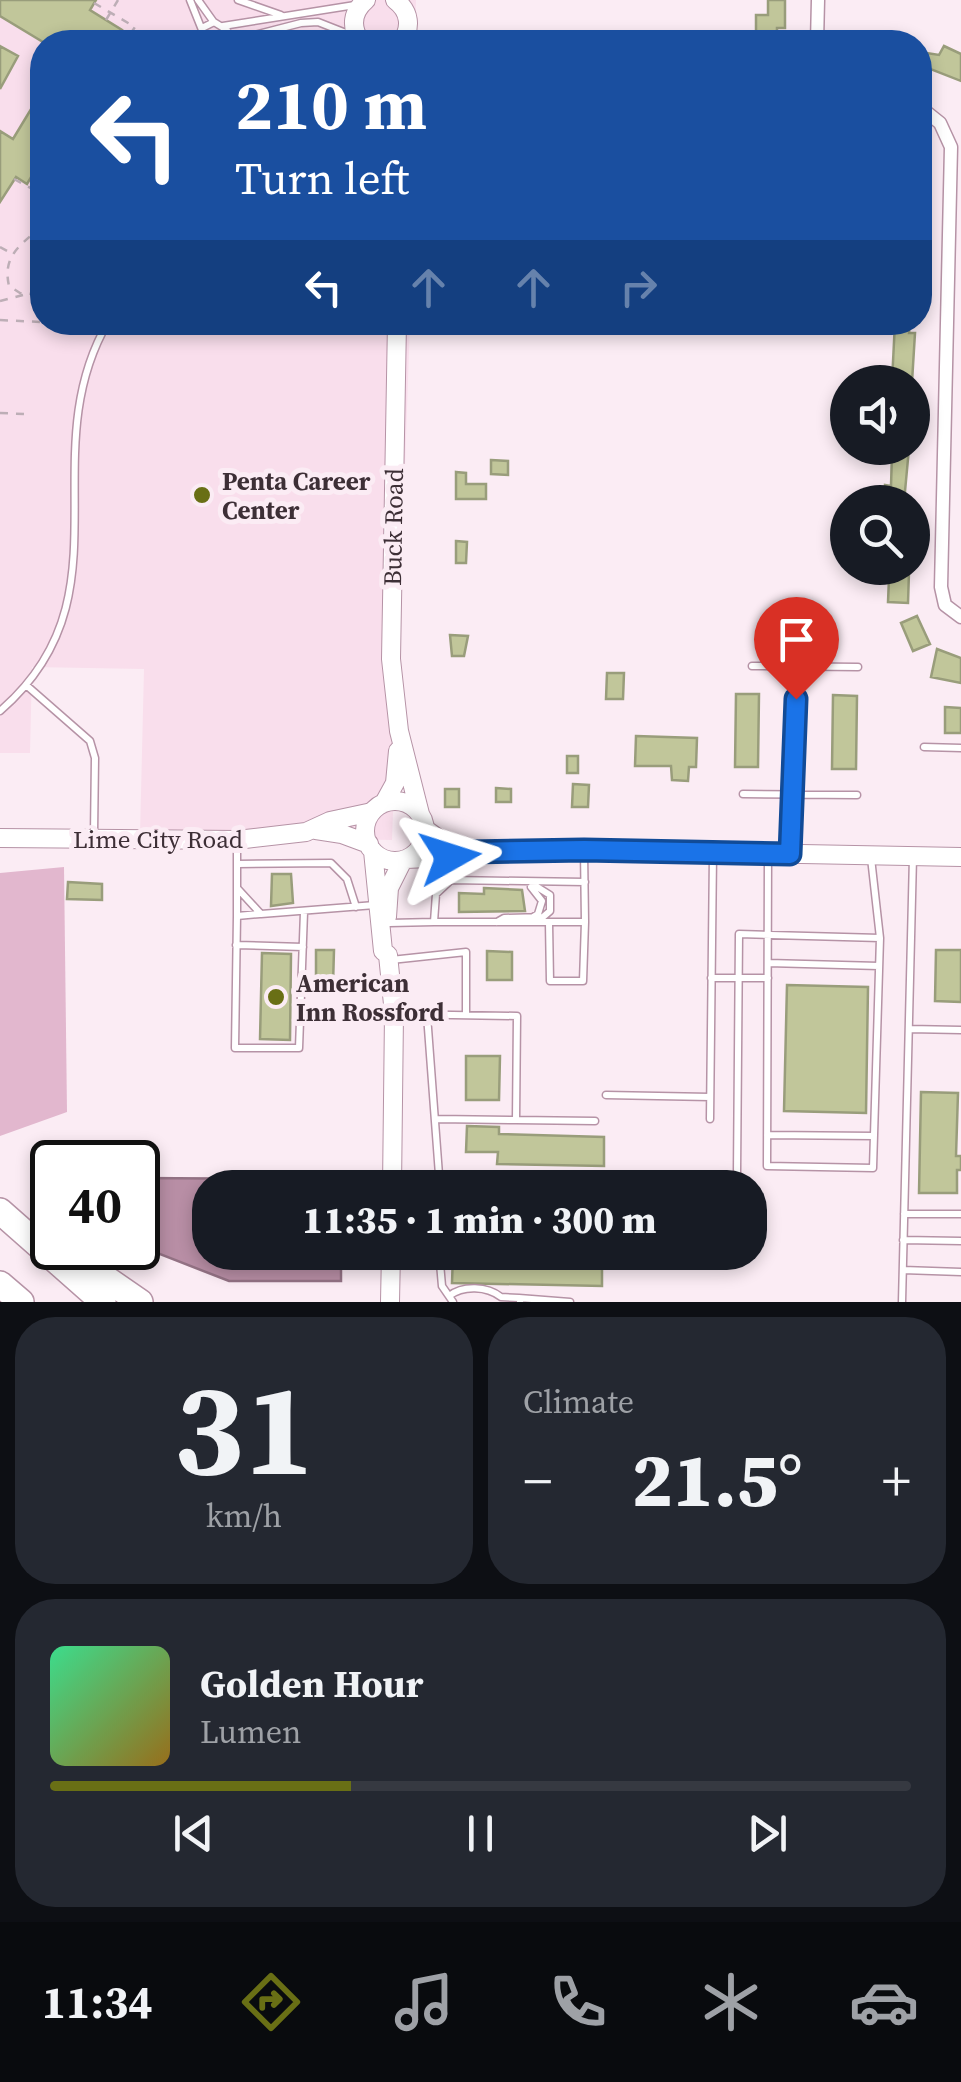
<!DOCTYPE html>
<html lang="en">
<head>
<meta charset="utf-8">
<style>
	:root { --surface:#171b24; --page:#242831; --text:#f1f3f6; --muted:#9ea1a6; --line:#363941; --accent:#696f15 }
	body { margin:0; font-family:"Source Serif 4",serif; background:var(--page); color:var(--text); height:100vh; display:flex; flex-direction:column; font-size:38px; white-space:nowrap }
	* { box-sizing:border-box; margin:0 }
	p { font-size:32px; color:var(--muted) }
	.icon { flex:none; width:55px; height:55px; fill:none; stroke:currentColor; stroke-width:2; stroke-linecap:round; stroke-linejoin:round }
	.map { position:relative; height:1302px; overflow:hidden }
	.side { display:flex; flex-direction:column; gap:15px; padding:15px; background:#0d0f14; flex:1 }
	.side>* { flex:none }
	.guide { position:absolute; left:30px; top:30px; width:902px; height:305px; border-radius:40px; box-shadow:0 5px 15px #0003; background:#1a4fa0; color:#fff; overflow:hidden }
	.controls { position:absolute; left:830px; top:365px; display:grid; gap:20px }
	.controls a { display:grid; place-items:center; width:100px; height:100px; border-radius:50%; background:var(--surface); box-shadow:0 5px 15px #0003; font-size:50px }
	.speed { position:absolute; left:30px; top:1140px; display:flex; gap:20px; font-size:50px; font-weight:700; text-align:center }
	.speed>* { display:grid; place-content:center; width:130px; height:130px; border-radius:50%; background:var(--surface); box-shadow:0 5px 15px #0003; line-height:1 }
	.speed .limit { border:5px solid #111; border-radius:15px; background:#fff; color:#111 }
	.pin { position:absolute; display:grid; place-items:center; width:85px; height:85px; color:#fff; margin:-102px -42px; border-radius:50% 50% 50% 0; rotate:-45deg; box-shadow:0 0 10px #0007 }
	.pin .icon { rotate:45deg }
	.me { position:absolute; width:110px; margin:-55px; rotate:84deg; stroke-linejoin:round; filter:drop-shadow(0 0 8px #0008) }
	.turn { display:flex; align-items:center; gap:35px; height:210px; padding:0 40px; font-size:45px }
	.turn .icon { width:130px; height:130px; stroke-width:2.5 }
	.turn b { display:block; font-size:70px; line-height:85px }
	.lanes { display:flex; align-items:center; height:95px; padding:0 40px; background:#0003; justify-content:center; gap:50px; direction:ltr }
	.lanes .off { opacity:.35 }
	.big { font-size:75px; font-weight:800; line-height:1.1 }
	.side .tile { flex:1; display:flex; flex-direction:column; justify-content:center; gap:15px; min-width:0; padding:0 35px; border-radius:40px; background:var(--page) }
	.side .dial { align-items:center; gap:0 }
	.dial b { font-size:130px; line-height:1 }
	.song { display:flex; align-items:center; gap:30px }
	.cover { width:120px; height:120px; border-radius:15px; background:linear-gradient(135deg,hsl(150 70% 55%),hsl(40 70% 35%)) }
	.played { height:10px; border-radius:5px; background:linear-gradient(90deg,var(--accent) 35%,var(--line) 35%) }
	.keys { display:flex; justify-content:space-around; direction:ltr }
	.heat { display:flex; justify-content:space-between; align-items:center; font-size:55px; direction:ltr }
	.side .tiles { flex:1; display:grid; gap:15px; grid-template-columns:1fr 1fr }
	.tile:last-child { grid-column:span 2 }
	.trip { position:absolute; left:192px; top:1170px; width:575px; height:100px; border-radius:40px; background:var(--surface); box-shadow:0 5px 15px #0003; font-weight:800; line-height:100px; text-align:center }
	.dock { display:flex; height:160px; justify-content:space-around; align-items:center; background:#090b0e; color:var(--muted) }
	.dock .icon { width:70px; height:70px }
	.dock .on { color:var(--accent) }
	.dock b { font-size:45px; color:var(--text) }
	.map>svg:first-child { display:block }
	.built { fill:#f9deec }
	.green { fill:#e2b7ce }
	.water { fill:#b88ea5; stroke:#937284; stroke-width:2.5 }
	.building { fill:#c1c69a; stroke:#999d7b; stroke-width:2.5 }
	.lines { fill:none; stroke-linecap:round; stroke-linejoin:round }
	.lane-casing { stroke:#b693a6; stroke-width:9 }
	.street-casing { stroke:#b693a6; stroke-width:15 }
	.secondary-casing { stroke:#b693a6; stroke-width:20 }
	.highway-casing { stroke:#b693a6; stroke-width:28 }
	.path { stroke:#bdaeb6; stroke-width:2.5; stroke-dasharray:8 8; stroke-linecap:butt }
	.lane { stroke:#fff; stroke-width:6 }
	.street { stroke:#fff; stroke-width:12 }
	.secondary { stroke:#fff; stroke-width:18 }
	.highway { stroke:#fff; stroke-width:25 }
	.route-casing { stroke:#114b97; stroke-width:25 }
	.route { stroke:#1a73e8; stroke-width:18 }
	.poi-dot { fill:#696f15; stroke:#fbecf4; stroke-width:4 }
	.labels { text-anchor:middle; stroke-width:10; stroke-linejoin:round; paint-order:stroke }
	.poi-label { font-size:25px; font-weight:bold; fill:#3d2f36; stroke:#fbecf4; text-anchor:start }
	.street-label { font-size:25px; fill:#3d2f36; stroke:#fbecf4 }
</style>
</head>
<body>
<div class="map">
<svg width="961" height="1302" viewBox="0 0 961 1302">
	<rect width="100%" height="100%" fill="#fbecf4"/>
	<path class="built" d="M0 0H416L415 42H42V322L410 323 392 840 140 835 144 669 32 667 30 753H0Z"/>
	<path class="green" d="M64 867 67 1112 0 1136V873Z"/>
	<path class="water" d="M138 1178 312 1179 338 1187 210 1188V1252L341 1253V1281H229L152 1251 138 1239Z"/>
	<path class="building" d="M0 0H96L90 10 122 30 115 42H43L0 16Z
		M768 0H785V28H777V42H760V36H756V15H768Z
		M0 46 18 56 0 89Z
		M944 46 961 54V81L920 65V52L939 55Z
		M42 91V159L27 184 16 177 0 202V131L13 139Z
		M895 322H910L909 333H915L912 382H892Z
		M898 448H909L904 502H884L885 485 891 486 892 453H898Z
		M491 460 508 461V475L491 474Z
		M456 472 466 473V484H486V499H456Z
		M456 541 467 542 466 563H456Z
		M895 571 909 572 908 603 888 602 889 578H895Z
		M917 616 930 644 913 651 901 623Z
		M450 635 468 636 464 656H452Z
		M937 649 961 658V683L931 677Z
		M607 673H624L623 699H606Z
		M736 694H759L758 767H735Z
		M833 695 857 696 856 769H832Z
		M945 707 961 708V733H945Z
		M636 736 697 738 696 767H689L688 781 672 780 671 766H635Z
		M567 756H578V773H567Z
		M573 784 589 785 588 807H572Z
		M496 788 511 789V802H496Z
		M445 789H459V807H445Z
		M272 874H291L293 903 271 906Z
		M68 882 102 884V900L67 899Z
		M484 888 522 890 525 911 459 912V893L484 894Z
		M316 950H334L333 985H316Z
		M936 950H961V1002L935 1001Z
		M487 951 512 952V980H487Z
		M262 953 291 954 290 1040 260 1039Z
		M787 985 868 987 866 1113 784 1111Z
		M466 1056H500L499 1100H466Z
		M921 1092 958 1093 956 1156H961V1170H957V1193H919Z
		M467 1126 499 1127V1134L604 1137V1166L497 1164 498 1152H466Z
		M453 1254 602 1257V1286L452 1283Z"/>
	<g class="lines">
		<defs>
			<path id="lane" d="M190 0 202 30
				M198 0 213 21
				M238 0 281 15
				M223 26 355 5
				M201 42 202 28 214 22 227 30V42
				M227 42 301 23 318 22 351 35
				M752 666 858 667
				M26 685 90 741 95 758 94 834
				M0 711C133 596 30 457 108 322
				M924 747 961 748
				M743 794 857 795
				M237 841V916L260 914
				M584 851 585 922H434L436 894 451 880 585 882
				M790 853 797 667
				M768 855 767 1166 873 1168 880 938 871 858
				M238 864 331 863 347 879 356 907
				M531 887 542 901 538 914 533 917
				M238 889 261 914 375 905
				M237 916 235 1048H299L304 912
				M497 922 504 918 543 917 550 911V895L534 885
				M389 923 434 922
				M549 923 550 981H583L585 922
				M236 945 303 947
				M391 960 466 952V1015
				M768 963 879 966
				M711 978H768
				M395 1014 517 1016 516 1120 595 1121
				M427 1015 440 1188
				M909 1029 961 1030
				M606 1095 710 1097
				M437 1119 516 1120
				M710 1119 713 854
				M767 1135 874 1136
				M737 1173 739 934 880 938
				M904 1214H961
				M903 1240 961 1241
				M439 1252 442 1286 453 1302
				M903 1270 961 1272
				M449 1296C463 1285 487 1286 501 1297L519 1298
				M520 1301 519 1298 570 1302
				M902 1302 913 857"/>
			<path id="street" d="M817 42 818 0
				M920 107 940 123 951 147 941 587 945 605 961 617"/>
			<path id="secondary" d="M395 0C410 11 412 28 401 42
				M361 42C350 27 352 12 366 0
				M397 322 391 659 399 731 420 814
				M365 831a30 30 0 1 1 60 0a30 30 0 1 1-60 0Z
				M384 803 395 783 398 751
				M425 829 446 844 468 852
				M316 830 342 834 369 844
				M0 838 237 840 306 832 330 821 372 812
				M373 851 383 951 388 955 394 1014 392 1188
				M406 859 451 857 469 852 584 850 961 857
				M387 917 389 888 403 860
				M390 1302 391 1252"/>
			<path id="highway" d="M0 1211 103 1302
				M66 1251 140 1302
				M0 1284 21 1302"/>
		</defs>
		<use href="#lane" class="lane-casing"/>
		<use href="#street" class="street-casing"/>
		<use href="#secondary" class="secondary-casing"/>
		<use href="#highway" class="highway-casing"/>
		<path class="path" d="M94 3 135 27 125 42
			M106 20 118 0
			M14 179 42 194
			M42 226C21 245 2 255 9 286L20 293 42 295
			M0 247 11 253
			M0 301 23 295
			M0 320 42 322
			M63 322 77 323
			M0 413 24 414"/>
		<use href="#lane" class="lane"/>
		<use href="#street" class="street"/>
		<use href="#secondary" class="secondary"/>
		<use href="#highway" class="highway"/>
	</g>
	<g class="lines">
		<defs>
			<path id="route" d="M450 857 469 852 584 850 790 854 796 699"/>
		</defs>
		<use href="#route" class="route-casing"/>
		<use href="#route" class="route"/>
	</g>
	<g class="poi-dot">
		<circle cx="202" cy="495" r="10"/>
		<circle cx="276" cy="997" r="10"/>
	</g>
	<g class="labels">
		<g class="poi-label">
			<text x="222" y="490">Penta Career<tspan x="222" dy="29">Center</tspan></text>
			<text x="296" y="992">American<tspan x="296" dy="29">Inn Rossford</tspan></text>
		</g>
		<g class="street-label">
			<text transform="translate(393 527) rotate(-89)" y="9">Buck Road</text>
			<text x="158" y="848">Lime City Road</text>
		</g>
	</g>
</svg>
<div class="controls">
<a><svg class="icon" aria-label="sound" viewBox="0 0 24 24"><path d="M4 9h4l5-4v14l-5-4H4zM17 9q2 3 0 6"/></svg></a>
<a><svg class="icon" aria-label="search" viewBox="0 0 24 24"><circle cx="10" cy="10" r="6"/><path d="M15 15l6 6"/></svg></a>
</div>
<div class="speed"><div class="limit">40</div></div>
<div class="pin" style="left:796px;top:699px;background:#d93025"><svg class="icon" aria-label="arrive" viewBox="0 0 24 24"><path d="M6 21V4h12l-3 4 3 4H6"/></svg></div>
<svg class="me" style="left:450px;top:857px" viewBox="-20 -20 40 40"><path d="M0-17L14 15 0 8-14 15z" fill="#1a73e8" stroke="#fff" stroke-width="4"/></svg>
<div class="trip">11:35 · 1 min · 300 m</div>
<div class="guide">
<div class="turn"><svg class="icon" aria-label="left" viewBox="0 0 24 24"><path d="M17 20v-9H6M10 6l-5 5 5 5"/></svg><div><b>210 m</b>Turn left</div></div>
<div class="lanes"><svg class="icon" aria-label="left" viewBox="0 0 24 24"><path d="M17 20v-9H6M10 6l-5 5 5 5"/></svg><svg class="icon off" aria-label="ahead" viewBox="0 0 24 24"><path d="M12 20V5M6 11l6-6 6 6"/></svg><svg class="icon off" aria-label="ahead" viewBox="0 0 24 24"><path d="M12 20V5M6 11l6-6 6 6"/></svg><svg class="icon off" aria-label="right" viewBox="0 0 24 24"><path d="M7 20v-9h11M14 6l5 5-5 5"/></svg></div>
</div>
</div>
<section class="side">
<div class="tiles">
<div class="tile dial"><b>31</b><p>km/h</p></div>
<div class="tile"><p>Climate</p>
<div class="heat"><a>−</a><b class="big">21.5°</b><a>+</a></div>
</div>
<div class="tile">
<div class="song"><i class="cover"></i><div><b>Golden Hour</b><p>Lumen</p></div></div>
<div class="played"></div>
<div class="keys"><svg class="icon" aria-label="previous" viewBox="0 0 24 24"><path d="M18 5L8 12l10 7zM5 5v14"/></svg><svg class="icon" aria-label="pause" viewBox="0 0 24 24"><path d="M8 5v14M16 5v14"/></svg><svg class="icon" aria-label="next" viewBox="0 0 24 24"><path d="M6 5l10 7-10 7zM19 5v14"/></svg></div>
</div>
</div>
</section>
<nav class="dock">
<b>11:34</b>
<svg class="icon on" aria-label="directions" viewBox="0 0 24 24"><path d="M12 3l9 9-9 9-9-9zM9 14v-3h6M13 9l2 2-2 2"/></svg>
<svg class="icon" aria-label="music" viewBox="0 0 24 24"><path d="M9 18V5l10-2v13"/><circle cx="6" cy="18" r="3"/><circle cx="16" cy="16" r="3"/></svg>
<svg class="icon" aria-label="phone" viewBox="0 0 24 24"><path d="M5 4h4l2 5-3 2q2 4 5 5l2-3 5 2v4C11 20 4 13 5 4z"/></svg>
<svg class="icon" aria-label="climate" viewBox="0 0 24 24"><path d="M12 3v18M4 7l16 10M4 17L20 7"/></svg>
<svg class="icon" aria-label="car" viewBox="0 0 24 24"><path d="M5 17H2v-5l4-1 3-4h7l3 4 3 1v5h-3M9 17h6M6 11h13"/><circle cx="7" cy="17" r="2"/><circle cx="17" cy="17" r="2"/></svg>
</nav>
</body>
</html>
